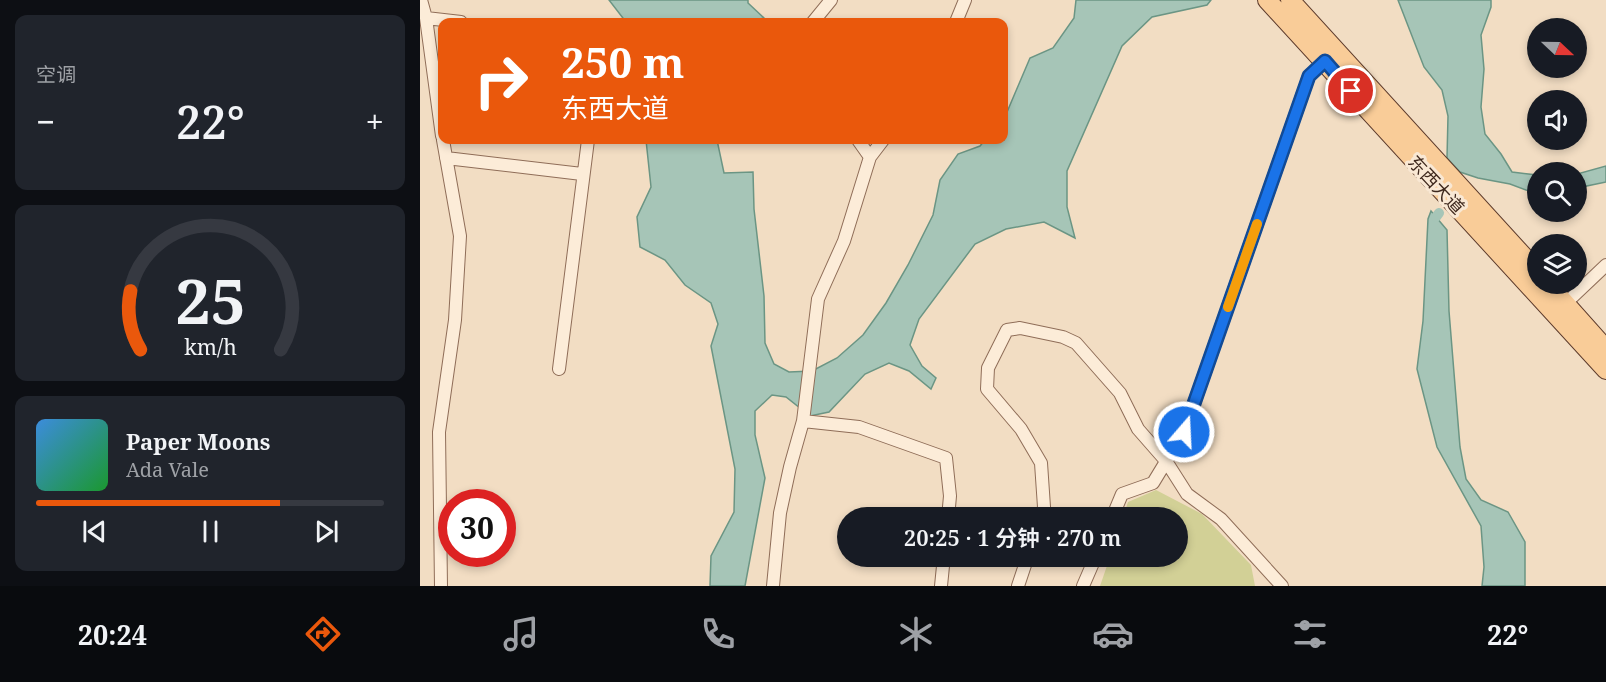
<!DOCTYPE html>
<html lang="zh">
<head>
<meta charset="utf-8">
<style>
	:root { --surface:#171b24; --page:#20242c; --text:#f1f3f6; --muted:#9ea1a6; --line:#363941; --accent:#ea580c }
	body { margin:0; font-family:"Noto Serif","Noto Sans SC",serif; background:var(--page); color:var(--text); height:100vh; display:flex; flex-direction:column; font-size:22px; white-space:nowrap }
	* { box-sizing:border-box; margin:0 }
	p { font-size:20px; color:var(--muted) }
	.icon { flex:none; width:33px; height:33px; fill:none; stroke:currentColor; stroke-width:2; stroke-linecap:round; stroke-linejoin:round }
	.map { position:relative; flex:1; overflow:hidden }
	.panel { display:flex; flex-direction:column; gap:15px; padding:15px; background:#0d0f14; width:420px }
	.panel>* { flex:none }
	.banner { position:absolute; left:18px; top:18px; width:570px; height:126px; border-radius:12px; box-shadow:0 3px 9px #0003; background:#ea580c; color:#fff; overflow:hidden }
	.needle { width:39px; rotate:112deg }
	.controls { position:absolute; left:1107px; top:18px; display:grid; gap:12px }
	.controls a { display:grid; place-items:center; width:60px; height:60px; border-radius:50%; background:var(--surface); box-shadow:0 3px 9px #0003; font-size:30px }
	.speed { position:absolute; left:18px; top:489px; display:flex; gap:12px; font-size:30px; font-weight:700; text-align:center }
	.speed>* { display:grid; place-content:center; width:78px; height:78px; border-radius:50%; background:var(--surface); box-shadow:0 3px 9px #0003; line-height:1 }
	.speed .limit { border:9px solid #d22; background:#fff; color:#111 }
	.pin { position:absolute; display:grid; place-items:center; width:51px; height:51px; color:#fff; margin:-26px; border:3px solid #fff; border-radius:50%; box-shadow:0 2px 6px #0007 }
	.me { position:absolute; width:66px; margin:-33px; rotate:19deg; stroke-linejoin:round; filter:drop-shadow(0 0 4px #0008) }
	.turn { display:flex; align-items:center; gap:21px; height:126px; padding:0 24px; font-size:27px }
	.turn .icon { width:78px; height:78px; stroke-width:2.5 }
	.turn b { display:block; font-size:42px; line-height:51px }
	.big { font-size:45px; font-weight:600; line-height:1.1 }
	.panel .widget { flex:1; display:flex; flex-direction:column; justify-content:center; gap:9px; min-width:0; padding:0 21px; border-radius:12px; background:var(--page) }
	.panel .dial { align-items:center; gap:0 }
	.dial svg { height:156px; overflow:visible; fill:none; stroke:var(--line); stroke-width:7; stroke-linecap:round; text-anchor:middle }
	.dial text { fill:var(--text); stroke:none }
	.song { display:flex; align-items:center; gap:18px }
	.cover { width:72px; height:72px; border-radius:9px; background:linear-gradient(135deg,hsl(210 70% 55%),hsl(130 70% 35%)) }
	.played { height:6px; border-radius:3px; background:linear-gradient(90deg,var(--accent) 70%,var(--line) 70%) }
	.keys { display:flex; justify-content:space-around; direction:ltr }
	.heat { display:flex; justify-content:space-between; align-items:center; font-size:33px; direction:ltr }
	.trip { position:absolute; left:417px; top:507px; width:351px; height:60px; border-radius:30px; background:var(--surface); box-shadow:0 3px 9px #0003; font-weight:600; line-height:60px; text-align:center }
	.tabs { display:flex; height:96px; justify-content:space-around; align-items:center; background:#090b0e; color:var(--muted) }
	.tabs .icon { width:42px; height:42px }
	.tabs .on { color:var(--accent) }
	.tabs b { font-size:27px; color:var(--text) }
	main { display:flex; flex:1; min-height:0 }
	.map>svg:first-child { display:block }
	.green { fill:#d2d096 }
	.water { fill:#a6c5b7; stroke:#6b9584; stroke-width:1.5 }
	.lines { fill:none; stroke-linecap:round; stroke-linejoin:round }
	.canal { stroke:#a6c5b7; stroke-width:10 }
	.street-casing { stroke:#8f6d58; stroke-width:14 }
	.primary-casing { stroke:#5d3b2c; stroke-width:20 }
	.street { stroke:#fcecd8; stroke-width:12 }
	.primary { stroke:#f9cc98; stroke-width:18 }
	.route-casing { stroke:#114b97; stroke-width:15 }
	.route { stroke:#1a73e8; stroke-width:10 }
	.slow { stroke:#f59e0b; stroke-width:10 }
	.labels { text-anchor:middle; stroke-width:6; stroke-linejoin:round; paint-order:stroke }
	.street-label { font-size:18px; fill:#3e281d; stroke:#f9e8d4 }
</style>
</head>
<body>
<main>
<section class="panel">
<div class="widget"><p>空调</p>
<div class="heat"><a>−</a><b class="big">22°</b><a>+</a></div>
</div>
<div class="widget dial"><svg viewBox="0 0 100 80">
<path d="M14 69A42 42 0 1 1 86 69"/>
<path d="M14 69A42 42 0 0 1 9 39" stroke="#ea580c"/>
<text x="50" y="56" font-size="32" font-weight="700">25</text>
<text x="50" y="72" font-size="11">km/h</text>
</svg></div>
<div class="widget">
<div class="song"><i class="cover"></i><div><b>Paper Moons</b><p>Ada Vale</p></div></div>
<div class="played"></div>
<div class="keys"><svg class="icon" aria-label="previous" viewBox="0 0 24 24"><path d="M18 5L8 12l10 7zM5 5v14"/></svg><svg class="icon" aria-label="pause" viewBox="0 0 24 24"><path d="M8 5v14M16 5v14"/></svg><svg class="icon" aria-label="next" viewBox="0 0 24 24"><path d="M6 5l10 7-10 7zM19 5v14"/></svg></div>
</div>
</section>
<div class="map">
<svg width="1186" height="586" viewBox="0 0 1186 586">
	<rect width="100%" height="100%" fill="#f2ddc3"/>
	<path class="green" d="M736 490 782 514 831 565 835 586H680L690 557 758 556V518L703 517 708 502Z"/>
	<path class="water" d="M189 0H328V3L344 18 327 22H206Z
		M656 0H791L787 5 732 17 702 46 647 171V207L655 238 624 222 586 229 555 244 499 319 490 345 502 366 516 378 511 389 489 371 469 363 445 374 409 412 390 416 366 397 352 395 335 411V435L345 478 325 586H290L291 556 314 512 315 469 291 346 298 324 291 303 265 285 245 260 220 247 217 217 231 187 226 140H297L304 173 333 172 334 209 344 296 345 343 354 364 369 372 392 371 417 358 443 335 466 303 488 265 513 215 520 180 538 154 560 146 565 140H584V116L587 112 610 58 633 48 654 18Z
		M978 0H1071V7L1061 35 1064 69 1061 107 1065 134 1081 154 1092 172 1117 175V192L1106 190 1090 184 1058 178 1040 172 1027 158 1028 116 1022 90 1004 67Z
		M1186 166V182L1157 188V174Z
		M1011 211 1027 230 1029 311 1040 447 1046 479 1061 500 1088 512 1105 542V586H1062L1064 567 1061 526 1017 447 997 369 1003 321 1008 219Z"/>
	<g class="lines">
		<path class="canal" d="M1016 217 1019 213"/>
		<defs>
			<path id="street" d="M1 0 6 18 22 136
				M6 18 41 22
				M393 22 411 0
				M536 22 545 0
				M438 140 450 157
				M26 158 162 174
				M1146 303 1186 265
				M139 369 168 140
				M383 421 439 427 526 458 530 496 528 518
				M621 518 624 507 621 463 601 429 567 389 568 368 587 330 600 328 643 337 656 343 700 393 718 429 746 461 767 494 801 519 862 586
				M692 518 702 494 733 483 764 432 889 76 905 61
				M21 586 19 432 35 320 40 236 23 140
				M353 586 360 513 370 467 383 421 398 299 424 241 450 157 463 140
				M521 586 524 556
				M598 586 608 556
				M663 586 676 556"/>
			<path id="primary" d="M847 0 1186 370
				M870 0 1118 272
				M1128 284 1186 349"/>
		</defs>
		<use href="#street" class="street-casing"/>
		<use href="#primary" class="primary-casing"/>
		<use href="#street" class="street"/>
		<use href="#primary" class="primary"/>
	</g>
	<g class="lines">
		<defs>
			<path id="route" d="M764 432 889 76 905 61 931 91"/>
		</defs>
		<use href="#route" class="route-casing"/>
		<use href="#route" class="route"/>
		<path class="slow" d="M808 307 837 224"/>
	</g>
	<g class="labels">
		<g class="street-label">
			<text transform="translate(1016 185) rotate(47)" y="6">东西大道</text>
		</g>
	</g>
</svg>
<div class="controls">
<a><svg class="needle" viewBox="-14 -14 28 28"><path d="M0-13l5 13h-10z" fill="#e53935"/><path d="M0 13l5-13h-10z" fill="#9ea1a6"/></svg></a>
<a><svg class="icon" aria-label="sound" viewBox="0 0 24 24"><path d="M4 9h4l5-4v14l-5-4H4zM17 9q2 3 0 6"/></svg></a>
<a><svg class="icon" aria-label="search" viewBox="0 0 24 24"><circle cx="10" cy="10" r="6"/><path d="M15 15l6 6"/></svg></a>
<a><svg class="icon" aria-label="layers" viewBox="0 0 24 24"><path d="M12 4l9 5-9 5-9-5zM3 14l9 5 9-5"/></svg></a>
</div>
<div class="speed"><div class="limit">30</div></div>
<div class="pin" style="left:931px;top:91px;background:#d93025"><svg class="icon" aria-label="arrive" viewBox="0 0 24 24"><path d="M6 21V4h12l-3 4 3 4H6"/></svg></div>
<svg class="me" style="left:764px;top:432px" viewBox="-20 -20 40 40"><circle r="17" fill="#1a73e8" stroke="#fff" stroke-width="3"/><path d="M0-11L8 9 0 5-8 9z" fill="#fff"/></svg>
<div class="trip">20:25 · 1 分钟 · 270 m</div>
<div class="banner">
<div class="turn"><svg class="icon" aria-label="right" viewBox="0 0 24 24"><path d="M7 20v-9h11M14 6l5 5-5 5"/></svg><div><b>250 m</b>东西大道</div></div>
</div>
</div>
</main>
<nav class="tabs">
<b>20:24</b>
<svg class="icon on" aria-label="directions" viewBox="0 0 24 24"><path d="M12 3l9 9-9 9-9-9zM9 14v-3h6M13 9l2 2-2 2"/></svg>
<svg class="icon" aria-label="music" viewBox="0 0 24 24"><path d="M9 18V5l10-2v13"/><circle cx="6" cy="18" r="3"/><circle cx="16" cy="16" r="3"/></svg>
<svg class="icon" aria-label="phone" viewBox="0 0 24 24"><path d="M5 4h4l2 5-3 2q2 4 5 5l2-3 5 2v4C11 20 4 13 5 4z"/></svg>
<svg class="icon" aria-label="climate" viewBox="0 0 24 24"><path d="M12 3v18M4 7l16 10M4 17L20 7"/></svg>
<svg class="icon" aria-label="car" viewBox="0 0 24 24"><path d="M5 17H2v-5l4-1 3-4h7l3 4 3 1v5h-3M9 17h6M6 11h13"/><circle cx="7" cy="17" r="2"/><circle cx="17" cy="17" r="2"/></svg>
<svg class="icon" aria-label="filters" viewBox="0 0 24 24"><path d="M4 7h16M4 17h16"/><circle cx="9" cy="7" r="2"/><circle cx="15" cy="17" r="2"/></svg>
<b>22°</b>
</nav>
</body>
</html>
